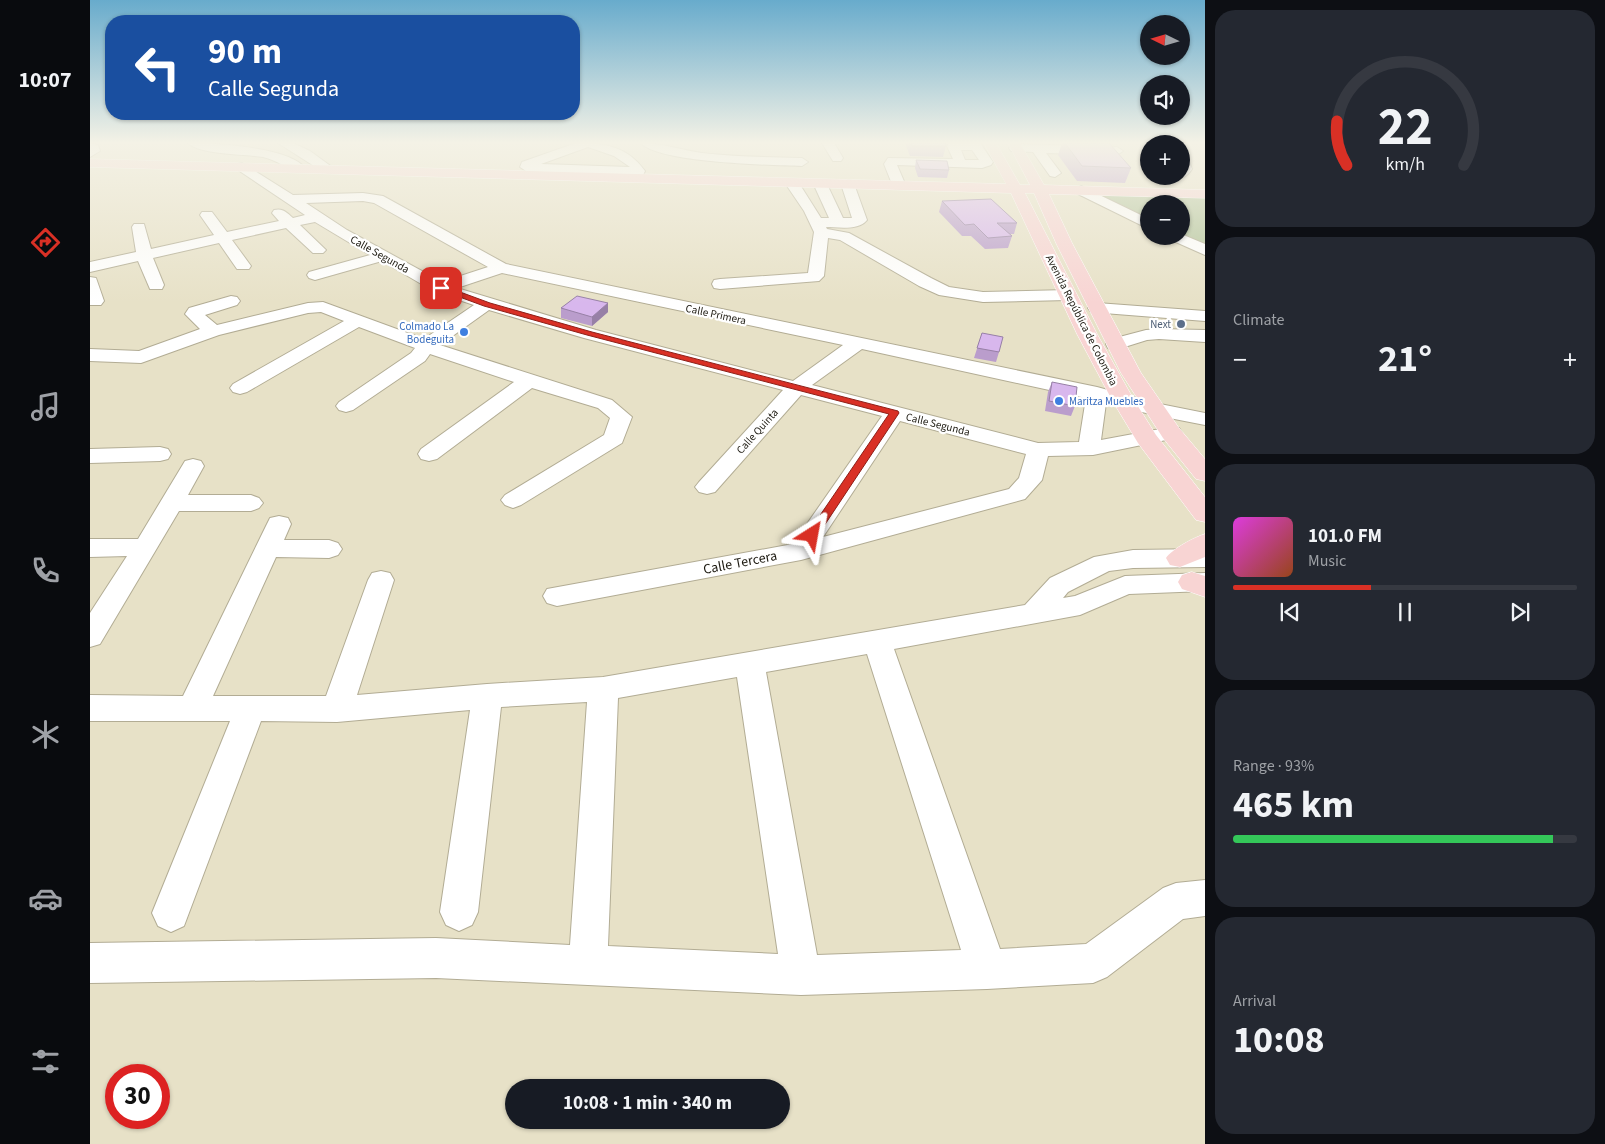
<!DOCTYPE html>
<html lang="en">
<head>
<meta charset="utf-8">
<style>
	:root { --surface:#171b24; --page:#242831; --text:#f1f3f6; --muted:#9ea1a6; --line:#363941; --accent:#d93025 }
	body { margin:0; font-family:"Source Sans 3",sans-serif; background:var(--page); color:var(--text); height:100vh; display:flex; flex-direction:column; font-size:19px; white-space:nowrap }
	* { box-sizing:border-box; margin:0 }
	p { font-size:16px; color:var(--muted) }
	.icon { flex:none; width:28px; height:28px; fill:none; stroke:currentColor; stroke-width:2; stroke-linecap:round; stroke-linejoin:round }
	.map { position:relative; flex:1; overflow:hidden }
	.sheet { display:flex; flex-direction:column; gap:10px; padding:10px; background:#0d0f14; width:400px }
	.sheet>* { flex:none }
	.hud { position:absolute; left:15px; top:15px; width:475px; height:105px; border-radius:20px; box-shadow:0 1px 4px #0004; background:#1a4fa0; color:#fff; overflow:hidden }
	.needle { width:32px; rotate:275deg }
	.fabs { position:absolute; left:1050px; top:15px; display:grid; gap:10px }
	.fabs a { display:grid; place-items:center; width:50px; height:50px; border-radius:50%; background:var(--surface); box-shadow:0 1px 4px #0004; font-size:25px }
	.speed { position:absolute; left:15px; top:1064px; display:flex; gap:10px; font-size:25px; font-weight:700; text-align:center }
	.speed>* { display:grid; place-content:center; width:65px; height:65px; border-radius:50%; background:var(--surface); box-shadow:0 1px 4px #0004; line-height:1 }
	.speed .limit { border:8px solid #d22; background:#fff; color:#111 }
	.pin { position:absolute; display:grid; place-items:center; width:42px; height:42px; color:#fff; margin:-21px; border-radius:10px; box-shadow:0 2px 8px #0006 }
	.me { position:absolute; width:55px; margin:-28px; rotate:34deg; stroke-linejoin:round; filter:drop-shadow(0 0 4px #0008) }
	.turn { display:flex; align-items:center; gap:18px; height:105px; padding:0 20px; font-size:22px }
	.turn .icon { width:65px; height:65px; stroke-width:2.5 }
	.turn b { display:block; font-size:35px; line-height:42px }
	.big { font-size:38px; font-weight:700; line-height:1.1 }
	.sheet .card { flex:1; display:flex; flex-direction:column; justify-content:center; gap:8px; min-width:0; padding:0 18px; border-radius:20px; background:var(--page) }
	.sheet .dial { align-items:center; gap:0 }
	.dial svg { height:130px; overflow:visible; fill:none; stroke:var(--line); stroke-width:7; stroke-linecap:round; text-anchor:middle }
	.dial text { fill:var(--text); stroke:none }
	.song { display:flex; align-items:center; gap:15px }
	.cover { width:60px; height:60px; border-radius:8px; background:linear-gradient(135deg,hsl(300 70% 55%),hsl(20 70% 35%)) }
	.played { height:5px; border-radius:2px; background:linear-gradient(90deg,var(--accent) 40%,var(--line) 40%) }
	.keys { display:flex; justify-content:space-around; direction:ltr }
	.heat { display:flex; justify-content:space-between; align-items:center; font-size:28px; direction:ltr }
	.charge { height:8px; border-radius:4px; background:linear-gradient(90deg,#34c759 93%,var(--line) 0) }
	.trip { position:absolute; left:415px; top:1079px; width:285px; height:50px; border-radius:25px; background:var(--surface); box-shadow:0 1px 4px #0004; font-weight:700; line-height:50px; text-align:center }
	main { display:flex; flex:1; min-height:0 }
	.tabs { display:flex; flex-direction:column; width:90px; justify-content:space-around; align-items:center; background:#090b0e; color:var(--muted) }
	.tabs .icon { width:35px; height:35px }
	.tabs .current { color:var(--accent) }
	.tabs b { font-size:22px; color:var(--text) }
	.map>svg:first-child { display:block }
	.green { fill:#b0c298 }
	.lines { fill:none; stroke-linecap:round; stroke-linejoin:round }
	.minor-casing { stroke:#b2ac94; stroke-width:2 }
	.major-casing { stroke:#fff; stroke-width:1 }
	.minor { fill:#fff; fill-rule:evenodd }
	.major { fill:#f8d4d3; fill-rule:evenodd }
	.wall { fill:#ba9dcc }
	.shaded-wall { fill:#9780a6 }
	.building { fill:#d8b7ed; stroke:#9780a6 }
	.route { fill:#d93025; stroke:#8d1f18 }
	.service-dot { fill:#5c6f8a; stroke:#fff; stroke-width:2 }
	.shop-dot { fill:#3f7fe0; stroke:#fff; stroke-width:2 }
	.labels { text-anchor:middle; stroke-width:4.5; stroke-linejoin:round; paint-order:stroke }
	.far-street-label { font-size:11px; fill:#1c1910; stroke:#fff }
	.far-service-label { font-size:11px; fill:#4e5e75; stroke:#fff; text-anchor:end }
	.far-shop-label { font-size:11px; fill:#366cbe; stroke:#fff; text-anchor:end }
	.street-label { font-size:14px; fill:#1c1910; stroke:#fff }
</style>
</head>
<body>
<main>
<nav class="tabs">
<b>10:07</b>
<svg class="icon current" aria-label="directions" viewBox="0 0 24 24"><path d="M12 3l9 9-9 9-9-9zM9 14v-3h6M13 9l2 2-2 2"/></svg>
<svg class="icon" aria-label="music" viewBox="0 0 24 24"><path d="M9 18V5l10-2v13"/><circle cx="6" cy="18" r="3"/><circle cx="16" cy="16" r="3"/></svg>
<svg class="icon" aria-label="phone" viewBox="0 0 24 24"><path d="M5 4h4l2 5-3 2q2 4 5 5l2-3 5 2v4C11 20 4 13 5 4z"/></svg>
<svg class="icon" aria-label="climate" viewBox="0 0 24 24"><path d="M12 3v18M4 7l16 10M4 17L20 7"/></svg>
<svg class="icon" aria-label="car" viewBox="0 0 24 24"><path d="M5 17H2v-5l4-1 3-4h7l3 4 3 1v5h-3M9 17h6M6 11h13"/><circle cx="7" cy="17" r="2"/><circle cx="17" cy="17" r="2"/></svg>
<svg class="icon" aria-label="filters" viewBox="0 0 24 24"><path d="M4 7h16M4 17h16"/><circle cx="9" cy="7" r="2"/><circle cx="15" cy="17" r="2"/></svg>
</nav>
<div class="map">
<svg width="1115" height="1144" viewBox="0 0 1115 1144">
	<rect width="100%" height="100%" fill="#e7e1c7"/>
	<path class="green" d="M1015 195 1115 198V246L1091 235V204H1059V220L1013 198 1012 196Z"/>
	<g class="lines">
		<defs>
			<path id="minor" d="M0 143 8 145 10 151 0 157Z
				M98 143C124 143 199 147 215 168L209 172C197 169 187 160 173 157 156 154 110 155 98 143Z
				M188 143H203L220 151 246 170 245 173H235Z
				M486 143C515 143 537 146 555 171L553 175 548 176 436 171 430 167 432 162ZM498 147 524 156 540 167 451 164Z
				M551 143C572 143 591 150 612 153 645 157 679 157 712 158L718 162 712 166C682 165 569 163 551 143Z
				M732 143H744L753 158 751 161H743Z
				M859 143H890L903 162 901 165 892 168 807 165 816 186 814 189H804L794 164 798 158 863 159 857 146ZM871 150H882L889 160H875Z
				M925 144 1027 147 1033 151 1027 155 956 153 971 173 965 177 960 176 943 152 921 151 919 148Z
				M1091 152 1097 156 1102 169C1098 175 1094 179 1086 176H1091Z
				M152 163 203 195 273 193 293 196 416 264 1007 387 1065 403 1115 413V425L1064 415 1016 403 1011 440 1081 427 1089 428 1092 433 1089 438 1081 439 1003 455 958 456 952 480 935 499 711 560 467 606 457 603 453 596 457 589 703 544 792 416 711 395 625 492 617 494 609 492 605 487 609 482 693 390 494 338 399 310 350 345 522 400 542 417 532 443 431 505 423 508 415 505 411 500 415 495 514 435 520 418 508 408 442 388 347 459 339 461 331 459 328 454 331 449 424 382 340 354 335 361 263 410 256 412 249 410 246 406 249 402 321 353 325 348 269 327 157 392 150 394 143 392 140 388 143 384 254 321 231 312 218 313 129 335 51 363 0 361V349L49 351 110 329 95 314 99 308 141 296 147 297 150 301 147 305 115 315 127 325 218 303 233 302 334 339 384 305 345 292 292 261 225 280 219 278 217 275 219 272 280 255 225 222 210 225 236 250 233 253H223L196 228 142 240 161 266 159 269H147L129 243 63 258 74 285 72 289H60L48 261 0 272V262L46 252 42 227 44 224H54L61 249 124 235 110 215 112 212H122L137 232 189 221 182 213 184 210C193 208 196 212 203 218L215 215 148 170 146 167 148 164ZM273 201 284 203 398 267 352 282 257 230 216 203ZM412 273 753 345 703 381 506 330 367 288ZM772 349 996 398 989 442 948 443 722 385ZM810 421 936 454 929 478 919 489 733 537Z
				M702 179 707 180 731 218H739L723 183 725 180H735L753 218H762L751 184 758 180 763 181 777 220C768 231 748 227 736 227L737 229 759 233 841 278 859 287 893 292 978 290 984 291 986 295 984 299 978 300 893 302 849 295 829 286 750 240 738 238 734 276 729 281 630 289 624 288 622 284 624 280 630 279 718 273 724 232 714 211 695 183Z
				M991 186 1059 219V229L986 193 984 190Z
				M1091 234 1115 244V255L1079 239 1077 236H1091Z
				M0 277 6 278 14 301 11 305H0Z
				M1007 303 1115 311V321L1001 312 998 308 1001 304Z
				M1069 329 1115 330V342L1069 339 1057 340 1025 350 1018 348 1016 344 1018 340 1056 330Z
				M70 447 78 449 81 454 78 459 70 461 0 463V449Z
				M103 459 111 461 114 466 98 495H161L169 498 173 503 169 508 161 511H89L10 644 0 647V613L37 556 0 557V539H48L92 466 95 461Z
				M189 516 198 518 201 524 194 540H239L248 543 252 549 248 555 239 558 186 557 123 696H236L278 580 282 573 291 571 300 573 304 580 267 695 397 684 513 677 935 605 960 578 1004 557 1043 550 1115 549V567L1043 568 1019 571 978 592 973 598 985 596 1035 576 1115 573V591L1039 594 990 615 804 649 910 949 996 944 1073 888 1086 883 1115 880V916L1093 919 1017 977 1003 983 897 989 711 995 346 978 0 983V943L346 938 480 945 497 702 411 707 388 912 382 925 369 931 356 925 350 912 380 710 247 722 171 721 94 926 81 932 68 926 62 913 140 721H0V695L93 696 177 524 180 518ZM777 654 871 950 727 955 676 672ZM647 677 688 954 518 946 528 698Z"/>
			<path id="major" d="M894 143H906L930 185H940L918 143H930L954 185 1115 190V198L959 194 982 243 1051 373 1089 428 1115 459V481L1106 479 1073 438 1031 373 966 243 944 193H935L1007 334 1044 400 1066 435 1115 497V522L1106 520 1048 443 1022 400 987 334 921 193 0 167V159L916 184Z
				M1115 534V557L1090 567 1080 565 1076 558C1082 549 1105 537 1115 534Z
				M1102 572 1115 576V597L1092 589 1088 582 1092 575Z"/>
		</defs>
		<use href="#minor" class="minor-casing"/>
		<use href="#major" class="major-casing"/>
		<use href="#minor" class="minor"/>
		<use href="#major" class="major"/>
	</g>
	<path class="wall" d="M815 143H855L856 146 853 157 820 156Z
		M972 143H1019L1041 168 1035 183 987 181 968 155Z
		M826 160 859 170 857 178 828 177 825 168Z
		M852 201 927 223 924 234H919L922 236 918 248 895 249 881 236H872L849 212Z
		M518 303V312L502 326 471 318V308Z
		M892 333 909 352 906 362 884 358Z
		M962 382 985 406 981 416 955 411 958 392Z"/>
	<path class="shaded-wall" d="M518 303V312L502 326V317Z"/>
	<path class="building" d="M821 143H855L856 146H822Z
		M975 143H1019L1041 168 992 166Z
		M826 160 857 161 859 170 830 169Z
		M901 199 927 223H907L922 236 898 238 884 224 875 225 852 201Z
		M487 296 518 303 502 317 471 308Z
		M892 333 913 337 909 352 887 348Z
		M962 382 987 387 985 406 959 401Z"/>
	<linearGradient id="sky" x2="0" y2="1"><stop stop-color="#68abcc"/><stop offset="0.47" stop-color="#f4f2e6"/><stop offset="1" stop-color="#f4f2e6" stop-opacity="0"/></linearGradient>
	<rect width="1115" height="303" fill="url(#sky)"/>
	<path class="route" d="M351 285 400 303 502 332 808 411 809 413 726 538H718L716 535 718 533 799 414 497 335 394 306 348 289V286Z"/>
	<circle class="service-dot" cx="1091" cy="324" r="5"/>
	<g class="shop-dot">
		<circle cx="374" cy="332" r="5"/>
		<circle cx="969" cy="401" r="5"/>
	</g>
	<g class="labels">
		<g class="far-street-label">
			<text transform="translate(290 254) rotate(29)" y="4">Calle Segunda</text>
			<text transform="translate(626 314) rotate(12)" y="4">Calle Primera</text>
			<text transform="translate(992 320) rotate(63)" y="4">Avenida República de Colombia</text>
			<text transform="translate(848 424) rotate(14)" y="4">Calle Segunda</text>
			<text transform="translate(667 431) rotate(-48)" y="4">Calle Quinta</text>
		</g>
		<g class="far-service-label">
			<text x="1081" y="328">Next</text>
		</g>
		<g class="far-shop-label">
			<text x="364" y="330">Colmado La<tspan x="364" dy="13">Bodeguita</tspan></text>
			<text x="979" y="405" text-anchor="start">Maritza Muebles</text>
		</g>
		<g class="street-label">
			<text transform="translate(650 562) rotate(-11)" y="5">Calle Tercera</text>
		</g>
	</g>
</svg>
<div class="fabs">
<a><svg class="needle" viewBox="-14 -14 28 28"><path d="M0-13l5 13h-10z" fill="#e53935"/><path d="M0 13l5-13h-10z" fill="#9ea1a6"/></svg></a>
<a><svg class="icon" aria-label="sound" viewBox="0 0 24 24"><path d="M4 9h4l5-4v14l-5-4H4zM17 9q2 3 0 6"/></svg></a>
<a>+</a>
<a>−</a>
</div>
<div class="speed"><div class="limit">30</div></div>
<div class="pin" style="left:351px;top:288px;background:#d93025"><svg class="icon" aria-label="arrive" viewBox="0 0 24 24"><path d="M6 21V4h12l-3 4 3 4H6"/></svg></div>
<svg class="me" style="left:722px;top:535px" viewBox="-20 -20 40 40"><path d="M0-17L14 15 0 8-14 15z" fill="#d93025" stroke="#fff" stroke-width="4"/></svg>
<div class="trip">10:08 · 1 min · 340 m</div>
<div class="hud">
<div class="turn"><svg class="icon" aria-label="left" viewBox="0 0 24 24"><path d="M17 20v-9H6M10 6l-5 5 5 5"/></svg><div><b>90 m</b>Calle Segunda</div></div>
</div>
</div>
<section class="sheet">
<div class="card dial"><svg viewBox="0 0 100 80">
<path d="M14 69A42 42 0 1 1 86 69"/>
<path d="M14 69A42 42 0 0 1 8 42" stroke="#d93025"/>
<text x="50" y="56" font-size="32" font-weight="700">22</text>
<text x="50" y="72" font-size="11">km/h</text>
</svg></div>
<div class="card"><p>Climate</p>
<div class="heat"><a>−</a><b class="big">21°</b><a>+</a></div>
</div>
<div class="card">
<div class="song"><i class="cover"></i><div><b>101.0 FM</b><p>Music</p></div></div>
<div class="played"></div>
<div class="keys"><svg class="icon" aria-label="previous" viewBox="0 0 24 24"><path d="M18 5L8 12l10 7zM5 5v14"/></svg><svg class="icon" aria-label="pause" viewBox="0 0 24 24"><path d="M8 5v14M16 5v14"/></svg><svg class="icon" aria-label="next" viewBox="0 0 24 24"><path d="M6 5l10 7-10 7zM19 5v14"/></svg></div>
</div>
<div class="card"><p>Range · 93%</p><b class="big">465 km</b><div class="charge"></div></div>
<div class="card"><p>Arrival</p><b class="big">10:08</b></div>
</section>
</main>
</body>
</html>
